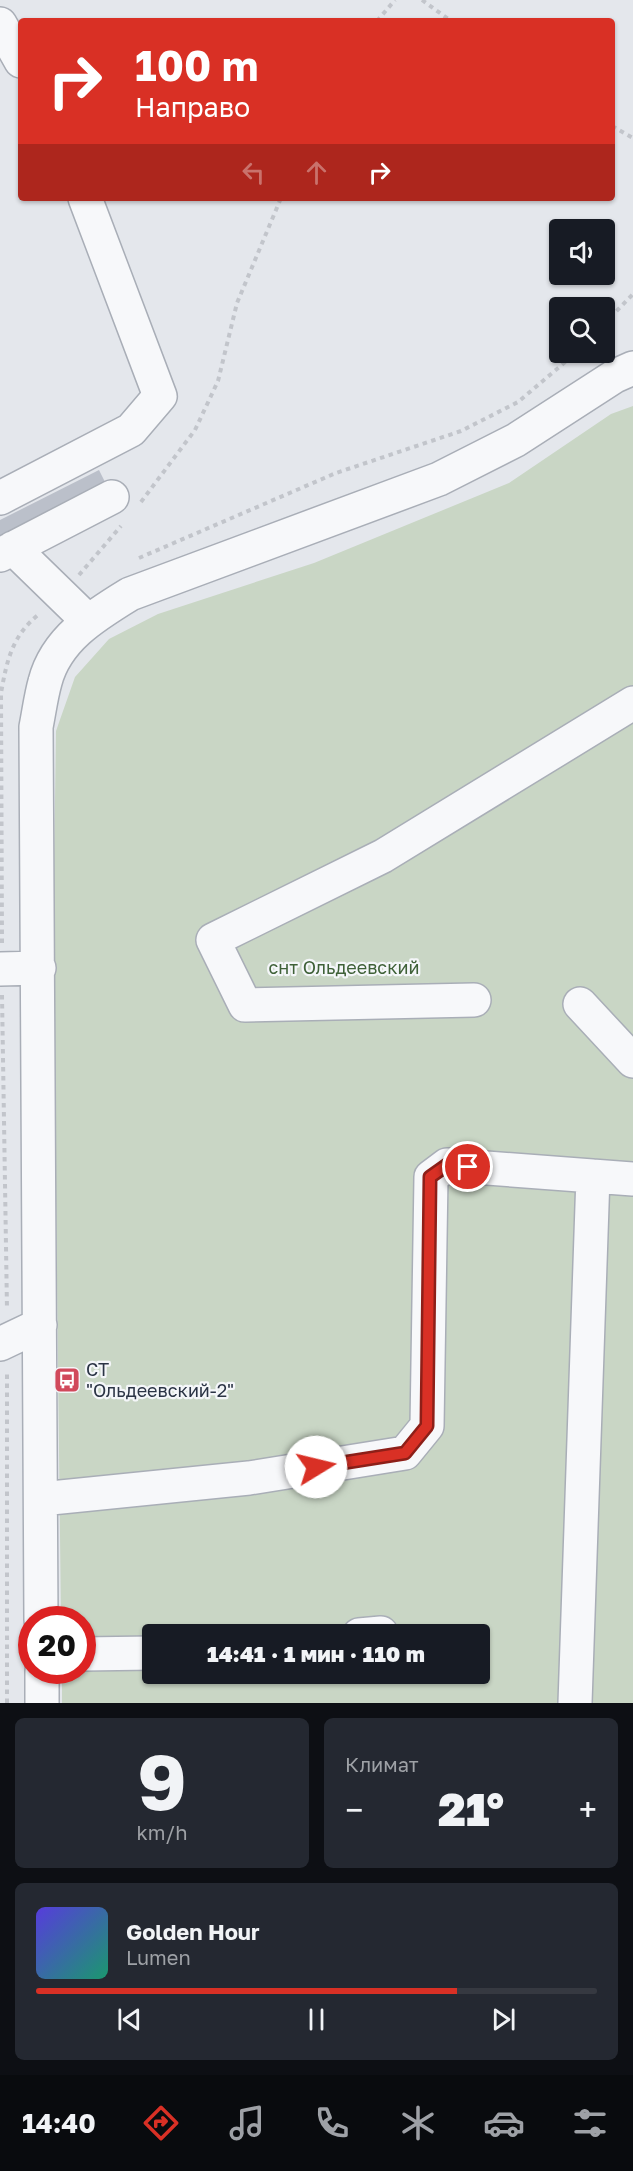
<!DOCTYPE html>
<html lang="ru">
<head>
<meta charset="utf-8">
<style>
	:root { --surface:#171b24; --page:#242831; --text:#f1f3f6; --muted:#9ea1a6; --line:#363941; --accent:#d93025 }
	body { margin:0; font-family:"Golos Text",sans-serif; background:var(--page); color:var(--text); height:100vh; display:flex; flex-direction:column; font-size:22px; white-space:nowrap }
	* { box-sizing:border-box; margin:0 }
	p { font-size:20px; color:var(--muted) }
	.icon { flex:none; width:33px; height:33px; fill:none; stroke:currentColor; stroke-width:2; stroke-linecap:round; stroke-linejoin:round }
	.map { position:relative; height:1703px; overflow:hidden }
	.drawer { display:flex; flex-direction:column; gap:15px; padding:15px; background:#0d0f14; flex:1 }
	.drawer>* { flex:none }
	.top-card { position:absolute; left:18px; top:18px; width:597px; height:183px; border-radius:6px; box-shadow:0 2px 4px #0004; background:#d93025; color:#fff; overflow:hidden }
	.buttons { position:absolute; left:549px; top:219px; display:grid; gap:12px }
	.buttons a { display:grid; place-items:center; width:66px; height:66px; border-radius:6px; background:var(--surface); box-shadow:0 2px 4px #0004; font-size:30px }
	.speed { position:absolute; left:18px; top:1606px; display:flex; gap:12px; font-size:30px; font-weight:700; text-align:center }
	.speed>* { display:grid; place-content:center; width:78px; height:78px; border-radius:50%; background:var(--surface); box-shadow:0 2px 4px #0004; line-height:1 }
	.speed .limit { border:9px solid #d22; background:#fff; color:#111 }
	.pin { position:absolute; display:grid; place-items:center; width:51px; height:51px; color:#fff; margin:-26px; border:3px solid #fff; border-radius:50%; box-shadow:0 2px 6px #0007 }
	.me { position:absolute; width:66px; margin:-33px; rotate:81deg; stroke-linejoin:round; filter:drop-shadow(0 0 4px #0008) }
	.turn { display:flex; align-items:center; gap:21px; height:126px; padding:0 18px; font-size:27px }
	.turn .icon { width:78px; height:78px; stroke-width:2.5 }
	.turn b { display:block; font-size:42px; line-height:51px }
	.lanes { display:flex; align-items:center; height:57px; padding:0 18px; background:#0003; justify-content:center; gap:30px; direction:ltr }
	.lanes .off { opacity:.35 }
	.big { font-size:45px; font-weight:800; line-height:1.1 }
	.drawer .widget { flex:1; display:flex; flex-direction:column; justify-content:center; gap:9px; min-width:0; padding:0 21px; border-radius:9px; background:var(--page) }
	.drawer .dial { align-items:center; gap:0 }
	.dial b { font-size:78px; line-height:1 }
	.song { display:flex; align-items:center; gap:18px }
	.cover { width:72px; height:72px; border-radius:9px; background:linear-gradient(135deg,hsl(250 70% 55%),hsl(160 70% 35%)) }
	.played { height:6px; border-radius:3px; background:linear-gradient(90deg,var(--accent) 75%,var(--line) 75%) }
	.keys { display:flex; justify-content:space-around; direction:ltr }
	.heat { display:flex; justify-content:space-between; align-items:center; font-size:33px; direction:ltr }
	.drawer .tiles { flex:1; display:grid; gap:15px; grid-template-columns:1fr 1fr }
	.widget:last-child { grid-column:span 2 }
	.trip { position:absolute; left:142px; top:1624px; width:348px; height:60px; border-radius:6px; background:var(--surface); box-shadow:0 2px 4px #0004; font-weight:800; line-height:60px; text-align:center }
	.tabs { display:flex; height:96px; justify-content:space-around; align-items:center; background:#090b0e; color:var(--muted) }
	.tabs .icon { width:42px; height:42px }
	.tabs .current { color:var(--accent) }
	.tabs b { font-size:27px; color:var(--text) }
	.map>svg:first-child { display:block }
	.green { fill:#c9d6c5; fill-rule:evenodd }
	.building { fill:#bbc0ca }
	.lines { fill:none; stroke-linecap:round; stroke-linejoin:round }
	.minor-casing { stroke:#a9aeb7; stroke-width:36 }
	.path { stroke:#c2c5cb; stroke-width:4; stroke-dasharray:4.5 4.5; stroke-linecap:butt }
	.minor { stroke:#f7f8fa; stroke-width:33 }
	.route-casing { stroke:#8d1f18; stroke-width:15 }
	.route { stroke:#d93025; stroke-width:10 }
	.labels { text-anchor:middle; stroke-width:4.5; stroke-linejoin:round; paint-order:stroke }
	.park-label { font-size:18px; fill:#3f6138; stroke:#f4f6f9 }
	.poi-label { font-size:18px; fill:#2b3445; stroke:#f4f6f9; text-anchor:start }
</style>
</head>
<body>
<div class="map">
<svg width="633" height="1703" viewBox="0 0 633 1703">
	<rect width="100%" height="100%" fill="#e4e7ec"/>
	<path class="green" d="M633 406V1703H62V1671H82V1620H61L53 942 56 731 75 677 109 639 158 614 314 563 509 483 611 414ZM153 1635H480V1674H153Z"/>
	<path class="building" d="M99 470 109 490 0 545V520Z"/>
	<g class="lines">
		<defs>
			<path id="minor" d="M0 24 21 61
				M0 498 131 430 160 396 85 198
				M13 548 87 620
				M0 555 112 497
				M0 969 39 968
				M474 1000 245 1005 213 940 383 856 633 703
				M580 1004 633 1061
				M0 1344 40 1325
				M41 1499 249 1478 405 1453 427 1426 431 1177 447 1165 633 1179
				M41 1620 36 727C39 712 41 696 45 682 56 639 94 616 130 594L439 479 516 440 615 376 633 368
				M359 1635 381 1633
				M82 1654 153 1653
				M42 1671V1703
				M575 1703 593 1176"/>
		</defs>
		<use href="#minor" class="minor-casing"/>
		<path class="path" d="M422 0 451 21
			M377 21 395 0
			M612 126 633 138
			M604 324 633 294
			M141 502 195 430 218 381 237 303 281 198
			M139 558 336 473 461 431 518 402 577 352
			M79 575 121 526
			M2 943 1 693C7 660 12 636 39 614
			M2 995 7 1309
			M7 1703V1370"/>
		<use href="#minor" class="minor"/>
	</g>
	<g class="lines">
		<defs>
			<path id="route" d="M316 1467 405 1453 427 1426 430 1177 447 1165 468 1167"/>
		</defs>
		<use href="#route" class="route-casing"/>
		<use href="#route" class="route"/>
	</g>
	<defs>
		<symbol id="bus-square" viewBox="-11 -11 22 22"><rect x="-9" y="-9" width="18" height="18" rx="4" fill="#d1495b" stroke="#f4f6f9"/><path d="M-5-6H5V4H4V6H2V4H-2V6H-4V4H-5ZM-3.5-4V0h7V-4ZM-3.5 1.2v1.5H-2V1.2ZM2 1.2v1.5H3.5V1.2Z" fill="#fff"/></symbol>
	</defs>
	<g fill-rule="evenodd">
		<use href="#bus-square" x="52" y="1365" width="30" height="30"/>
	</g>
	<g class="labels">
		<g class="park-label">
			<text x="344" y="974">снт Ольдеевский</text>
		</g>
		<g class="poi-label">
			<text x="86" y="1376">СТ<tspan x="86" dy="21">"Ольдеевский-2"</tspan></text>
		</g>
	</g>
</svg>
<div class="buttons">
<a><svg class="icon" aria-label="sound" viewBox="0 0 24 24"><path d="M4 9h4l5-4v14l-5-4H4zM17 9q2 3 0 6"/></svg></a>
<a><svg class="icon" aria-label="search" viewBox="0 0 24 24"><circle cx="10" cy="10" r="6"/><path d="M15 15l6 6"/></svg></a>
</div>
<div class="speed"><div class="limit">20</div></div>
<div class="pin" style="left:468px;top:1167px;background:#d93025"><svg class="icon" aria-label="arrive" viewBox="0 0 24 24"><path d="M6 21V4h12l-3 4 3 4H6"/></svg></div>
<svg class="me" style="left:316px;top:1467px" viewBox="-20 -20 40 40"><circle r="19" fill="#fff"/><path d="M0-13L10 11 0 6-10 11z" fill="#d93025"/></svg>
<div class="trip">14:41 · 1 мин · 110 m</div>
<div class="top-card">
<div class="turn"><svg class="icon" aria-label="right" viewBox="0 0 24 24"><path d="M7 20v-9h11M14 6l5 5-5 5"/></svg><div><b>100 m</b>Направо</div></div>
<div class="lanes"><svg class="icon off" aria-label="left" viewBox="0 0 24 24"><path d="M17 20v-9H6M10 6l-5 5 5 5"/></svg><svg class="icon off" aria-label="ahead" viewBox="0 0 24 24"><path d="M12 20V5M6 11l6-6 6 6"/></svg><svg class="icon" aria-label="right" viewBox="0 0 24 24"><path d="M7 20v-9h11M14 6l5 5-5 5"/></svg></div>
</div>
</div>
<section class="drawer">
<div class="tiles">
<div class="widget dial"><b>9</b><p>km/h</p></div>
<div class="widget"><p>Климат</p>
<div class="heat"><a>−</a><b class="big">21°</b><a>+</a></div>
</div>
<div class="widget">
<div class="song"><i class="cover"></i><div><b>Golden Hour</b><p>Lumen</p></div></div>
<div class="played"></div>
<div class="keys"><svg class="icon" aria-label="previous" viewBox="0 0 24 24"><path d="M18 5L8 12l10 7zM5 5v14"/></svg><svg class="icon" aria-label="pause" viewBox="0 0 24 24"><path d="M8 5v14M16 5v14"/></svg><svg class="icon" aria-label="next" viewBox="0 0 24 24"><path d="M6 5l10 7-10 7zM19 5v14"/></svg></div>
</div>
</div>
</section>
<nav class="tabs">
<b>14:40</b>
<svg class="icon current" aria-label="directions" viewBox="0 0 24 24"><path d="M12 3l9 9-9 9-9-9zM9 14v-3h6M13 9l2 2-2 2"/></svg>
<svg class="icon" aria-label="music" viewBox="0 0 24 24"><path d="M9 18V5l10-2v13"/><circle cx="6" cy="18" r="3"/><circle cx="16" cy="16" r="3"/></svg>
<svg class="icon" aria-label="phone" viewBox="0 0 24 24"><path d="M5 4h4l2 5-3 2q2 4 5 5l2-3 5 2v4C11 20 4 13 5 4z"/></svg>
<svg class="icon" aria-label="climate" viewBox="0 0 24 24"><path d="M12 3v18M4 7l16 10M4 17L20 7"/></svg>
<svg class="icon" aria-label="car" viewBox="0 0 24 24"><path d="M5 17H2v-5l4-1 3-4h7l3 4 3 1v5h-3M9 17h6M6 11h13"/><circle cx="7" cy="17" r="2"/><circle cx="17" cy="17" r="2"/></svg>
<svg class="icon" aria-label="filters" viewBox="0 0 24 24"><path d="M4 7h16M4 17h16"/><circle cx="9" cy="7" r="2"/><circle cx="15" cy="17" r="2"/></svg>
</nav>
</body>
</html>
